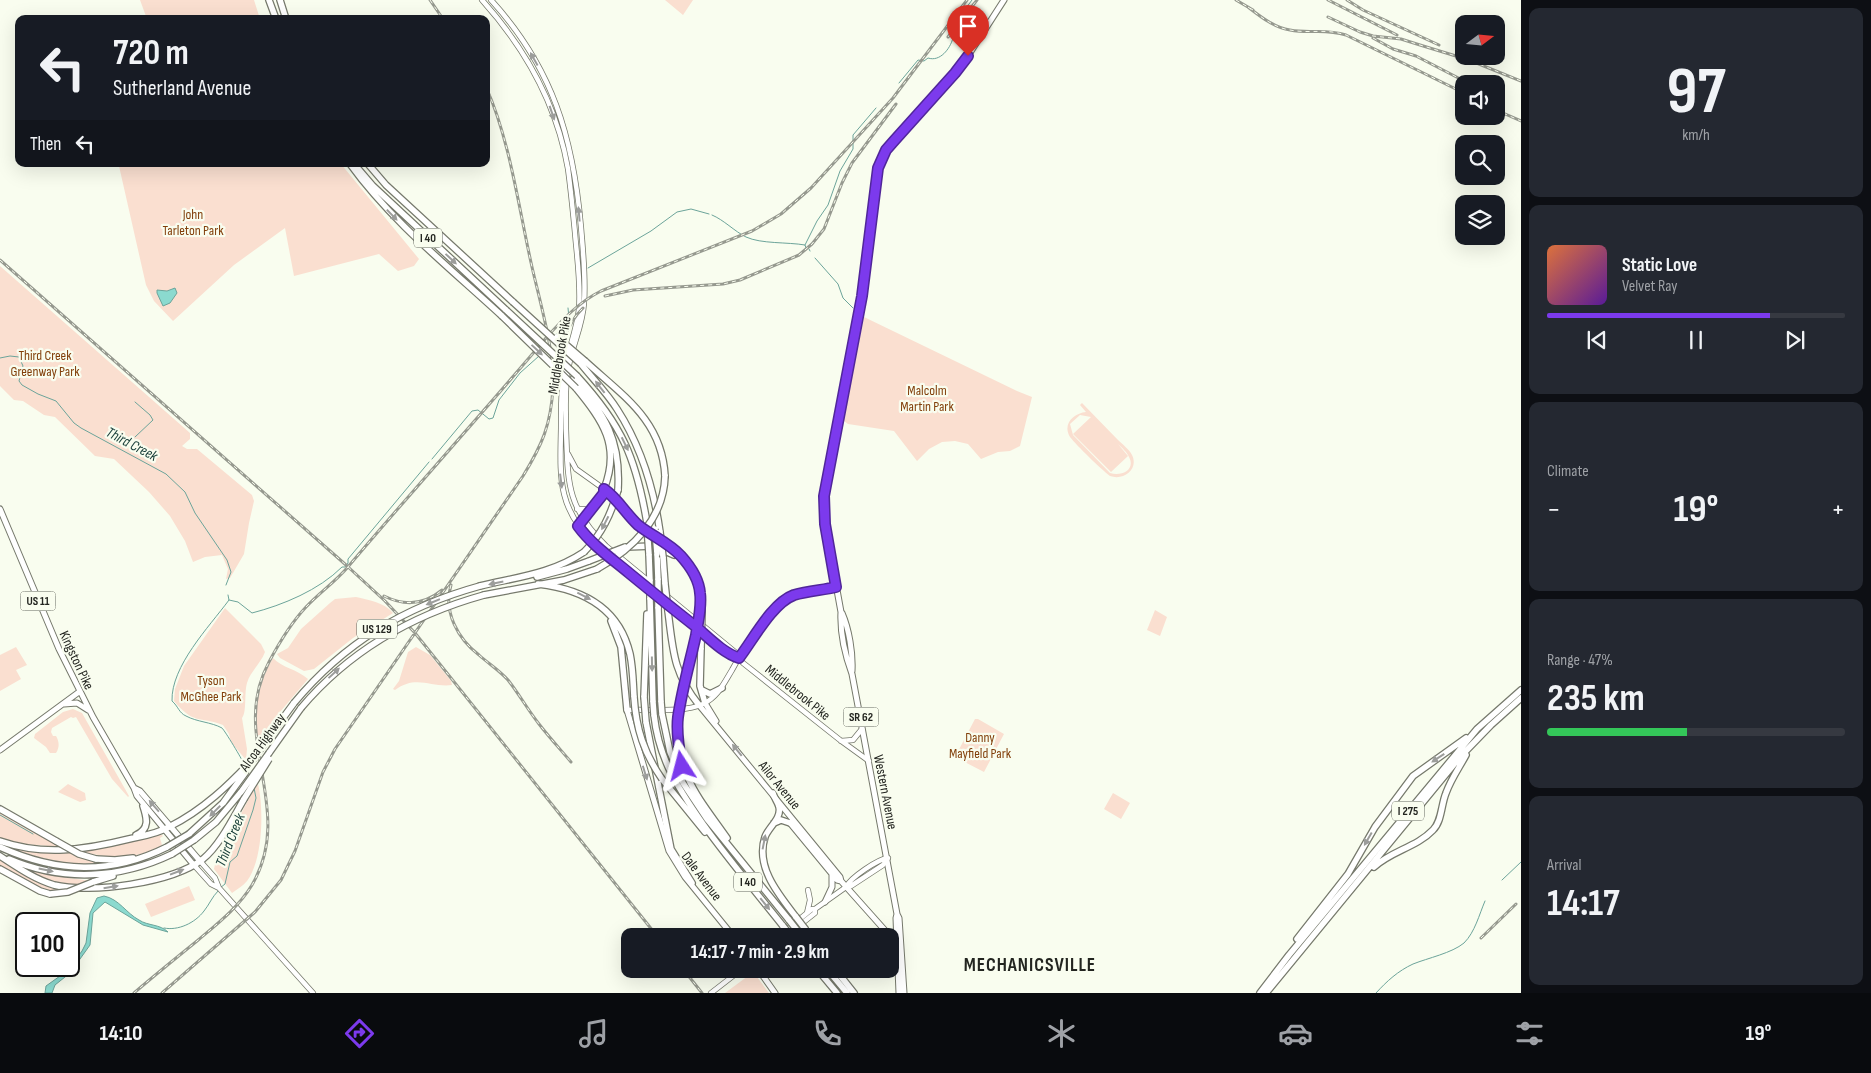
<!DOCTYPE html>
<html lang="en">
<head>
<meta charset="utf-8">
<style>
	:root { --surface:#171b24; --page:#242831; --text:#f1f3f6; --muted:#9ea1a6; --line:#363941; --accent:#7c3aed }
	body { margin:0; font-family:"Sofia Sans Condensed",sans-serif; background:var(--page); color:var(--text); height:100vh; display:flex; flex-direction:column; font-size:19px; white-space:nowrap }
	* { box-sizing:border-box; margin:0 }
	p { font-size:16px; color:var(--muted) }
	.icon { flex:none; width:28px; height:28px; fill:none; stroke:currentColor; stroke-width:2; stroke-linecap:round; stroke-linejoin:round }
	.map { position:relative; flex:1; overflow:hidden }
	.drawer { display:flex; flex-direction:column; gap:8px; padding:8px; background:#0d0f14; width:350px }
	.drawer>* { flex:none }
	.guide { position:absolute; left:15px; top:15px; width:475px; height:152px; border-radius:10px; box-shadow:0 5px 20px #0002; background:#171b24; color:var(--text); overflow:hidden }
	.needle { width:32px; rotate:74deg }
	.buttons { position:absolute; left:1455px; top:15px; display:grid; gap:10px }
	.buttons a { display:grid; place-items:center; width:50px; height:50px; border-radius:10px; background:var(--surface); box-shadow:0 5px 20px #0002; font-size:25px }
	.speed { position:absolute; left:15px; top:912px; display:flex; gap:10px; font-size:25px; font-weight:700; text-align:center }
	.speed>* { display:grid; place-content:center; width:65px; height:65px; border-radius:50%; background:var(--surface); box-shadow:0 5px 20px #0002; line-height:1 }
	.speed .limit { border:2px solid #111; border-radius:8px; background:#fff; color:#111 }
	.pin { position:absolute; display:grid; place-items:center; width:42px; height:42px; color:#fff; margin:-51px -21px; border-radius:50% 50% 50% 0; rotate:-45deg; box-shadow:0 0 5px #0007 }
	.pin .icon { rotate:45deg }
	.me { position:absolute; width:55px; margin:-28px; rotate:351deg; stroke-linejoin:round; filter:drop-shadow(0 0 4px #0008) }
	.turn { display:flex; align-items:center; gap:18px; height:105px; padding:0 15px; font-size:22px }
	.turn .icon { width:65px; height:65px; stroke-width:2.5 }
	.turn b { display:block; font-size:35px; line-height:42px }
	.then { display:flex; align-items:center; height:48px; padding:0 15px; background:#0003; gap:10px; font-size:19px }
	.big { font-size:38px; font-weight:700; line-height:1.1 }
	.drawer .tile { flex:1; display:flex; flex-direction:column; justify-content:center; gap:8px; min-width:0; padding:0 18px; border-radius:10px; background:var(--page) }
	.drawer .dial { align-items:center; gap:0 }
	.dial b { font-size:65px; line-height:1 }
	.song { display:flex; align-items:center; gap:15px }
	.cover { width:60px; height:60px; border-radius:8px; background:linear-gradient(135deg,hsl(20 70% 55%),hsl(270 70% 35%)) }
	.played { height:5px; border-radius:2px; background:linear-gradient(90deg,var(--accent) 75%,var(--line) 75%) }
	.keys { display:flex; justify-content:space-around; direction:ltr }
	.heat { display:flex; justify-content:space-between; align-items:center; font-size:28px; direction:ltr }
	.charge { height:8px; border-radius:4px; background:linear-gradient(90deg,#34c759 47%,var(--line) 0) }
	.trip { position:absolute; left:621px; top:928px; width:278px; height:50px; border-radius:10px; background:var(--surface); box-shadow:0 5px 20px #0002; font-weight:700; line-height:50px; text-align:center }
	.tab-bar { display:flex; height:80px; justify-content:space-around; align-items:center; background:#090b0e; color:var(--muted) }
	.tab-bar .icon { width:35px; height:35px }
	.tab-bar .selected { color:var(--accent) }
	.tab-bar b { font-size:22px; color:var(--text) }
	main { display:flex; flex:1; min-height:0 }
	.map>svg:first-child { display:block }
	.green { fill:#fadfd0; fill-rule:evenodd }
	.water { fill:#8bdacf; stroke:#6ca49a }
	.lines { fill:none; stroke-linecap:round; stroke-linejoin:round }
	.stream { stroke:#6ca49a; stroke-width:1 }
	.secondary-casing { stroke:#76796c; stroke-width:6 }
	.primary-casing { stroke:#76796c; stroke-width:7 }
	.highway-casing { stroke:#76796c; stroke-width:8 }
	.secondary { stroke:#fff; stroke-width:4.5 }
	.primary { stroke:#fff; stroke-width:5 }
	.highway { stroke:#fff; stroke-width:5.5 }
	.rail-casing { stroke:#96998f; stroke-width:3 }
	.rail { stroke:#f9fdef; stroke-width:1; stroke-dasharray:4; stroke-linecap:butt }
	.highway-bridge-casing { stroke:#76796c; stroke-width:8; stroke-linecap:butt }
	.highway-bridge { stroke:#fff; stroke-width:5.5 }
	.oneway { fill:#9c9d9b }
	.route-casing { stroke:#51269a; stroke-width:12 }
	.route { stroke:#7c3aed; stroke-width:9 }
	.labels { text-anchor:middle; stroke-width:4.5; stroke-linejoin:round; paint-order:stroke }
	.shield { fill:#f9fdef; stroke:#63665e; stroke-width:1 }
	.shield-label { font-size:12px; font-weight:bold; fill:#232520 }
	.park-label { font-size:14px; fill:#813e09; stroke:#f9fdef }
	.street-label { font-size:14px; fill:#232520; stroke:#f9fdef }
	.water-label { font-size:15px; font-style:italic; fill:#163c37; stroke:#f9fdef }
	.district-label { font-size:19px; font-weight:bold; letter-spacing:1px; fill:#232520; stroke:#f9fdef }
</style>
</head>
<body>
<main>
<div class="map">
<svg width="1521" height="993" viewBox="0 0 1521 993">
	<rect width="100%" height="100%" fill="#f9fdef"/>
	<path class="green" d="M140 0H254L260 19H147Z
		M665 0H693L683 15Z
		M123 164H341L419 259 414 266 398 271 379 254 294 276 285 228 234 265 173 321 154 301 146 285 119 166Z
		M0 266 190 433V439L182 446 187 449H197L252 495 254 501 249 523 244 554 230 578 226 579 228 569 222 555 205 557 193 562 185 541 170 516 149 492 114 459 95 456 55 417 44 415 23 401 14 400 0 386Z
		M864 317 1017 391 1032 397 1020 446 1010 451 998 452 981 459 968 444 955 441 942 442 929 449 917 461 894 431 848 424 844 421V417Z
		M1082 403C1094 415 1106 428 1118 440 1123 445 1129 449 1132 455 1139 469 1124 481 1110 476 1101 469 1077 446 1070 437 1062 424 1074 413 1086 412L1080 405ZM1080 415 1091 417 1073 434 1111 472 1128 456 1118 444C1122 448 1127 452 1129 457 1136 470 1121 477 1110 473L1073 435 1070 424Z
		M356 597C368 600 384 602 393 613L353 638 314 669 304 671 280 658 277 654 288 648 301 629 330 603 335 599Z
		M225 608 261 644 265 652C261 663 250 672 247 683 244 693 247 712 242 718L247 749 246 760 231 742 229 734 223 725C199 716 194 725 174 701L175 689 184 666Z
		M1155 610 1167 617 1160 636 1147 630Z
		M16 647 27 665 16 670 21 679 0 691V655Z
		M416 647 430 655 451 681 452 685C432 688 416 674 395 690L393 689 399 681 408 652Z
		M273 658C282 668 297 669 308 679L280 712 262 738 257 739C254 710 258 683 273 658Z
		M73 709 82 713 129 796 128 797 112 779 76 717 73 718 71 717 52 728 51 732 53 736H56C59 741 60 747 56 753H50L46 747 34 738 35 734 63 712Z
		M975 719H978L1004 734 984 772 955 757Z
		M68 784 85 793 86 800 80 802 58 792Z
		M258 784C264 808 263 860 247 881 243 886 237 889 232 893L214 869C216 856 224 848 230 837 239 819 246 801 258 784Z
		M1113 793 1130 803 1121 819 1104 809Z
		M0 812 61 847 24 844 0 838Z
		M160 834 163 836 160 838 162 845C135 860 112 859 83 852Z
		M9 847 31 851 70 852 98 863C68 866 36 858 9 847Z
		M0 860 21 871 71 890 49 892 9 870 0 868Z
		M16 864 69 878 92 881 78 887 49 882Z
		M189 886 195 900 151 917 145 904Z
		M751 969 769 993H725L748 976 746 973Z"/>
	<path class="water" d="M175 288 177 293 170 303 163 306 157 293V290L167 291Z
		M104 896C119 899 126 913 139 920 148 926 160 924 168 932L143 925 105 902 93 913 90 945 70 973 55 985 52 993H45L46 986 67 971 82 951 86 943 90 913 97 898Z"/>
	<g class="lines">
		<path class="stream" d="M899 83 918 60 924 61 928 58C940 62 950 49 953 38L950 34 951 28 972 0
			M712 215C724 220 734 231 746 237 761 244 788 242 805 245L806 248
			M805 245 817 221 828 205 840 171 853 149V135L876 108
			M809 249 810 251
			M815 258 838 284 843 298 853 308
			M588 268 651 231 677 212 691 209 709 214
			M556 335 569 318 568 308
			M0 358 10 356 19 357 23 366 19 381 22 385 38 394 56 401 74 423 81 428 166 474 185 492 195 513 227 560 231 572 226 585
			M135 402 150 415 153 420 135 437
			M432 459 472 411 478 410 489 419 493 418 499 400 520 373 539 356
			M228 595 229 600C209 627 171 666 172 701 178 706 179 713 186 716 197 722 211 722 222 728 225 731 242 759 244 764
			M229 600 238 602 252 613C283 605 319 590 342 567H345L348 563V559L429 462
			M0 815 33 834
			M1502 880 1521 862
			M220 888 225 884 230 862 237 856 253 810 256 798 254 788
			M164 928C178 931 195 923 204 911 209 905 212 897 218 891
			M1376 993C1387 981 1398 971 1413 964 1428 958 1452 953 1464 943 1475 932 1479 915 1485 901"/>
		<defs>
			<path id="secondary" d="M482 0C525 48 557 105 568 169 571 191 573 212 575 233 577 258 581 283 579 309 577 328 569 348 565 367 561 387 561 407 561 428 560 478 557 508 596 546L732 656 739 658
				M491 0C553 68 573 137 581 227 583 252 586 278 584 303 583 324 573 344 569 365 564 386 566 408 566 429 568 482 566 507 606 546L735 652 743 663 840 740 869 761
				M568 454 576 469 604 489V493L582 520
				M577 509H591
				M627 710C649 709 683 713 703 704 718 697 724 683 732 670 742 651 773 605 792 596 805 590 822 590 836 587
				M841 741 853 740 862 729
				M200 861 215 878 219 888 313 993
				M193 864 211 884 219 888
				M846 887C850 878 878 859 888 858
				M807 913 810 900 808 890
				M779 936 812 909H815L846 887 851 886 883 865 888 858
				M786 936 815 913V909
				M711 993 742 969"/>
			<path id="primary" d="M0 509 59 649 93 717 134 788 137 796 193 864
				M842 613C849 629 853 653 852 671
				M705 703 716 721
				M64 704 77 703 88 710
				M699 705 840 877 841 881
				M627 710 669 851 685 877 733 936
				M0 750 79 692
				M134 788 140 791 200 861
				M790 823 837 880 841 881 890 936
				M825 902 832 887V873
				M897 914 896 918 899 993
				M758 969 775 993
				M904 993 899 918 897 914 852 674C845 655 840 632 841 612L825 524 824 496 862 296 878 168 886 150 893 142 964 62 1004 0"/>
			<path id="highway" d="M269 0 276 19
				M280 0 286 19
				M350 164C392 222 449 267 502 316
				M368 164 386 185 513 302
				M355 165 373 186 506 310
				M585 361C623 396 662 420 665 476
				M581 364C593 379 607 393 617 409 641 446 654 490 660 532
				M577 376C622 425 636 458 647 523
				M574 378C605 416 621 439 618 490
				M576 388C603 421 621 446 604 489 617 498 624 512 636 523 644 531 655 536 664 542 687 558 702 582 702 610
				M626 547 653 546 674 555
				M649 554 650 581
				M657 554 658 580
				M663 557 665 584
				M537 577 567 569 589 561
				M538 584C582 589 619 607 630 654 633 668 633 682 634 697
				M480 586C517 577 551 574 584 552
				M484 595 564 580 597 569
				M650 598 653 702
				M658 607 661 702
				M668 611C673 650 673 673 699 705
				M611 621 621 647 627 710
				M701 648 700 686 705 703
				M688 670 695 639
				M702 690 710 694 722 688
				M644 697 647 614
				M662 714 670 752 683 783 707 819 789 920
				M654 715C659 760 678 788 703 824 728 859 756 892 783 926
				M678 718C676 774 696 794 727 838
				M646 722 671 849 692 883
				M266 741 294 703
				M269 753 301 708
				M662 779 705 832
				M773 793C774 798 778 802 779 807 782 818 768 828 765 837 755 867 779 895 796 917
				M0 809 56 841
				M774 823 781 820 790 823
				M189 834 223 803 245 773
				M136 835C150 829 147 818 143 806
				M194 840 216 822 241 792
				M0 841C43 856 85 850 129 839 142 836 157 834 169 827 203 810 229 785 255 757
				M0 847C57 873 111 875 167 847
				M0 856C17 867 34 879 54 885 91 894 172 883 203 859 220 845 233 818 244 799
				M9 859C63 882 120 879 172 854
				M96 859 115 860 133 858
				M1374 867C1391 851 1417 847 1433 830 1442 821 1441 805 1446 793 1451 779 1459 768 1466 755
				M0 869 40 891 50 894
				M93 882 113 876
				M1297 939 1348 874 1375 827 1413 776 1466 738
				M817 969 837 993
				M827 969 847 993
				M835 969 854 993
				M1260 993 1289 955 1477 729 1521 690
				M1266 993 1460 757 1491 725 1521 698"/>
		</defs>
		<use href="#secondary" class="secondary-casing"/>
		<use href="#primary" class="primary-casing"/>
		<use href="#highway" class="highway-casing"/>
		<use href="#secondary" class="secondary"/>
		<use href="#primary" class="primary"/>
		<use href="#highway" class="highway"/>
		<defs>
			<path id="rail" d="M430 0 443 19
				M1236 0 1253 10
				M1328 0 1397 35
				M1347 0 1363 10 1439 45
				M1248 7C1261 17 1275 28 1290 30 1311 34 1324 28 1346 35L1464 93
				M1328 17 1360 32 1373 36 1401 39 1420 45 1469 60 1521 81
				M948 37 977 0
				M1373 38 1393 49 1416 56 1470 84
				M1496 110 1521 121
				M0 260 346 565 385 601 415 633 657 936
				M605 296 633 290 723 284 740 280 799 255 812 244 824 229 842 183 852 163 896 104
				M558 379C561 353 563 327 583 308
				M451 585C443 612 458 639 479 655 489 664 499 670 508 680 519 694 528 710 539 724 549 737 560 749 571 762
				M384 596C404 606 424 605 442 590
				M1481 938 1516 904
				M683 969 702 993
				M134 993C155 975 176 958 197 941 217 924 238 908 252 885 297 808 228 738 269 662 279 643 291 623 306 607 319 593 335 582 347 568 413 490 481 415 546 338 563 319 579 302 601 291L752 231 781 214 811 188 893 98 967 0
				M162 993 255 912 281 880 295 851 323 772 335 749 523 476C542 445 551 425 553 387 555 353 540 302 532 267 519 210 510 140 486 87"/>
		</defs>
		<use href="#rail" class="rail-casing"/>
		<use href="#rail" class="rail"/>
		<defs>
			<path id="highway-bridge" d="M513 302 581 364
				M506 310 577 376
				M502 316 576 388
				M557 337 585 361
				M647 526 649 554
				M655 529 657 554
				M660 532 663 557
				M584 552C602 534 611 514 618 490
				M589 561 625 547
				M597 569C633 549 664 518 665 476
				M658 580V607
				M650 581V598
				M665 584 668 611
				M695 639 699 617
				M701 648 702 610
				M634 697C636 729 644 753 662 779
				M644 697 646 722
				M653 702 654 715
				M661 702 662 714
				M294 703C344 643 404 607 480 586
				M301 708C350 650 412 615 484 595
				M678 718 688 670
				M255 757 266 741
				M241 792 269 753
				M244 799 269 759
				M56 841 79 854 96 859
				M167 847 189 834
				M172 854 194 840
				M50 894 68 892 93 882
				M796 917 806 930
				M789 920 800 934
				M783 926 791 936"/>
		</defs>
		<use href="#highway-bridge" class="highway-bridge-casing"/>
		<use href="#highway-bridge" class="highway-bridge"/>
	</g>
	<defs><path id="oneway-solid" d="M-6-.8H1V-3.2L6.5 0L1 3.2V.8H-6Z" transform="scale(1.25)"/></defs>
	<g class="oneway">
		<use href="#oneway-solid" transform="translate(534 59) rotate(-119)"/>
		<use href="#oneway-solid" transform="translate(552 113) rotate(71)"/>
		<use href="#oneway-solid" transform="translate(579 214) rotate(-95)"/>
		<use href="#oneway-solid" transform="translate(392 215) rotate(46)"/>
		<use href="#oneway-solid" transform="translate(451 259) rotate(43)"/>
		<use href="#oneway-solid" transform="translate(537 350) rotate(43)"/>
		<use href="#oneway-solid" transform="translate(600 387) rotate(-128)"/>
		<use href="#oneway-solid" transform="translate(625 444) rotate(64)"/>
		<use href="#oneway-solid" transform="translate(561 481) rotate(83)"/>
		<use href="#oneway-solid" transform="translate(605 523) rotate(117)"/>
		<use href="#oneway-solid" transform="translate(496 583) rotate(168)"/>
		<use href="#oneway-solid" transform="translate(584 596) rotate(27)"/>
		<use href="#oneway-solid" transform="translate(433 602) rotate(158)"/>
		<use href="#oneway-solid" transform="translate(652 664) rotate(89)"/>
		<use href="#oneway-solid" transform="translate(334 673) rotate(-43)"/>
		<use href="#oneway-solid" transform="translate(737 750) rotate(-129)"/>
		<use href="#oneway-solid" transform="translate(1438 758) rotate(147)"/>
		<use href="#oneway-solid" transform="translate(645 773) rotate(73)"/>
		<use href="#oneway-solid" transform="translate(154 806) rotate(-131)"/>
		<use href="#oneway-solid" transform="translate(215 811) rotate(135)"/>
		<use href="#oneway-solid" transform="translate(1368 839) rotate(120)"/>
		<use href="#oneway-solid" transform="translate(764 842) rotate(-79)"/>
		<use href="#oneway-solid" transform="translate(46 870) rotate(12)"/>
		<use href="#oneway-solid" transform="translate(177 872) rotate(-21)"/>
		<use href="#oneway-solid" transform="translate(111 887) rotate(-9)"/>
		<use href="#oneway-solid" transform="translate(765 904) rotate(51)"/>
	</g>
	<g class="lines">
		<defs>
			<path id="route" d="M682 766C679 750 676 733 678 717 682 689 690 662 696 635 698 621 702 607 700 593 699 580 690 566 681 556 669 543 652 536 638 525 626 514 618 499 604 489V493L578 526C592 545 611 558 629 573 651 591 673 609 695 626 708 637 723 653 739 658 753 640 772 603 794 595 808 591 823 590 836 587L825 524 824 496 862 296 878 168 886 150 893 142 955 73 968 56"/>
		</defs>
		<use href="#route" class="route-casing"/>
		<use href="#route" class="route"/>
	</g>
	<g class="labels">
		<g class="shield">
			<rect x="414" y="228.5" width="28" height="19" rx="4"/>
			<rect x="20.5" y="591.5" width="35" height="19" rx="4"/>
			<rect x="357" y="619.5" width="40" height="19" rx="4"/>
			<rect x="843.5" y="707.5" width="35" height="19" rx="4"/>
			<rect x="1392" y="801.5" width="32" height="19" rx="4"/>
			<rect x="734" y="872.5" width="28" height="19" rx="4"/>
		</g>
		<g class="shield-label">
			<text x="428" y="242">I 40</text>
			<text x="38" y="605">US 11</text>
			<text x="377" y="633">US 129</text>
			<text x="861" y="721">SR 62</text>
			<text x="1408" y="815">I 275</text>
			<text x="748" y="886">I 40</text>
		</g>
		<g class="park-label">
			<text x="193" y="219">John<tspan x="193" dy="16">Tarleton Park</tspan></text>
			<text x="45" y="360">Third Creek<tspan x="45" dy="16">Greenway Park</tspan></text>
			<text x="927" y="395">Malcolm<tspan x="927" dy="16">Martin Park</tspan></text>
			<text x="211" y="685">Tyson<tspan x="211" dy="16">McGhee Park</tspan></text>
			<text x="980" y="742">Danny<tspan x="980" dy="16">Mayfield Park</tspan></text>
		</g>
		<g class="street-label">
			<text transform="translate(559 355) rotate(-80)" y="5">Middlebrook Pike</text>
			<text transform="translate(77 660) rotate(65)" y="5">Kingston Pike</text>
			<text transform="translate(798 692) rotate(39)" y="5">Middlebrook Pike</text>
			<text transform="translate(262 742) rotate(-54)" y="5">Alcoa Highway</text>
			<text transform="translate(780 785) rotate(51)" y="5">Ailor Avenue</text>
			<text transform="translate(886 792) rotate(79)" y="5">Western Avenue</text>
			<text transform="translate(702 876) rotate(53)" y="5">Dale Avenue</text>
		</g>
		<g class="water-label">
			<text transform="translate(132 444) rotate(28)" y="5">Third Creek</text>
			<text transform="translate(230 840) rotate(-68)" y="5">Third Creek</text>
		</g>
		<g class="district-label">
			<text x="1030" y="971">MECHANICSVILLE</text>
		</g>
	</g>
</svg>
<div class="buttons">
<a><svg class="needle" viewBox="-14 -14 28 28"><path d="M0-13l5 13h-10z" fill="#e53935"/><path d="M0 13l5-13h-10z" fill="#9ea1a6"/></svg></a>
<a><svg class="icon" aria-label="sound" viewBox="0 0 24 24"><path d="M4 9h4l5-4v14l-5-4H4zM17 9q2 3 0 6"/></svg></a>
<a><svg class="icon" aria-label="search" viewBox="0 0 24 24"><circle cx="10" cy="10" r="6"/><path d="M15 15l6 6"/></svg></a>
<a><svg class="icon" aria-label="layers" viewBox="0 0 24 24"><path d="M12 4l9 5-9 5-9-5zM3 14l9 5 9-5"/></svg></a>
</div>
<div class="speed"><div class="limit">100</div></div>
<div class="pin" style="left:968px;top:56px;background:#d93025"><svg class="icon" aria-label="arrive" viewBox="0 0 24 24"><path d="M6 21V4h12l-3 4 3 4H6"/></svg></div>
<svg class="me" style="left:682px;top:766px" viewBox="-20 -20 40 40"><path d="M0-17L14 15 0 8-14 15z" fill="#7c3aed" stroke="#fff" stroke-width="4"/></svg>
<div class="trip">14:17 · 7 min · 2.9 km</div>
<div class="guide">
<div class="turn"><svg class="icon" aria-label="left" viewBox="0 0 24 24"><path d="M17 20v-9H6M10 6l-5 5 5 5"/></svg><div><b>720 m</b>Sutherland Avenue</div></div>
<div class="then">Then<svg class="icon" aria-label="left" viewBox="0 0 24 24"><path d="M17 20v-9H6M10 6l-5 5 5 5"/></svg></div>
</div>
</div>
<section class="drawer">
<div class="tile dial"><b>97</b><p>km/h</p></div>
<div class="tile">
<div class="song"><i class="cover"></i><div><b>Static Love</b><p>Velvet Ray</p></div></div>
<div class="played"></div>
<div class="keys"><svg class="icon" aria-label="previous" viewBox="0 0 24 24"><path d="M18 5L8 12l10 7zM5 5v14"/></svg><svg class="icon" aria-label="pause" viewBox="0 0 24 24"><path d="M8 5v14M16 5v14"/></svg><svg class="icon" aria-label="next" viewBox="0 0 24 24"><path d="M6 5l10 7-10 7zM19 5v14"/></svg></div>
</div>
<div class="tile"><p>Climate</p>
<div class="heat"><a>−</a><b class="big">19°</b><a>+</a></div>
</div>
<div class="tile"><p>Range · 47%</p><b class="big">235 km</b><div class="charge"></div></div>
<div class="tile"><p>Arrival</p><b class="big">14:17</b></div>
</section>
</main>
<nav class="tab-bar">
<b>14:10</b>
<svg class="icon selected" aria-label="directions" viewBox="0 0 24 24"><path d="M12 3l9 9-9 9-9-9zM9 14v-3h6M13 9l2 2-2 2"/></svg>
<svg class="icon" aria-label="music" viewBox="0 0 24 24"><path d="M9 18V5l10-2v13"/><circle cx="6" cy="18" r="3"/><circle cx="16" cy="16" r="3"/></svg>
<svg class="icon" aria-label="phone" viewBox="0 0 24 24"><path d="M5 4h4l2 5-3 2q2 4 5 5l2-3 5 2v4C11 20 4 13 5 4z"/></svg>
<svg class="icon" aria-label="climate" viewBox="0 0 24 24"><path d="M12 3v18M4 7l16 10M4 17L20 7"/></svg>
<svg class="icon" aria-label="car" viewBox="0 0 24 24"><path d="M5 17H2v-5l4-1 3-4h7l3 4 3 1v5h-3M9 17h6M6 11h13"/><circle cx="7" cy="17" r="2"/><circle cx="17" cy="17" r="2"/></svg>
<svg class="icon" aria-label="filters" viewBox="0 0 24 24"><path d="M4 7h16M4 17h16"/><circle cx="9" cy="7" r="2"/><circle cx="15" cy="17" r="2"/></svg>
<b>19°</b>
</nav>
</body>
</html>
